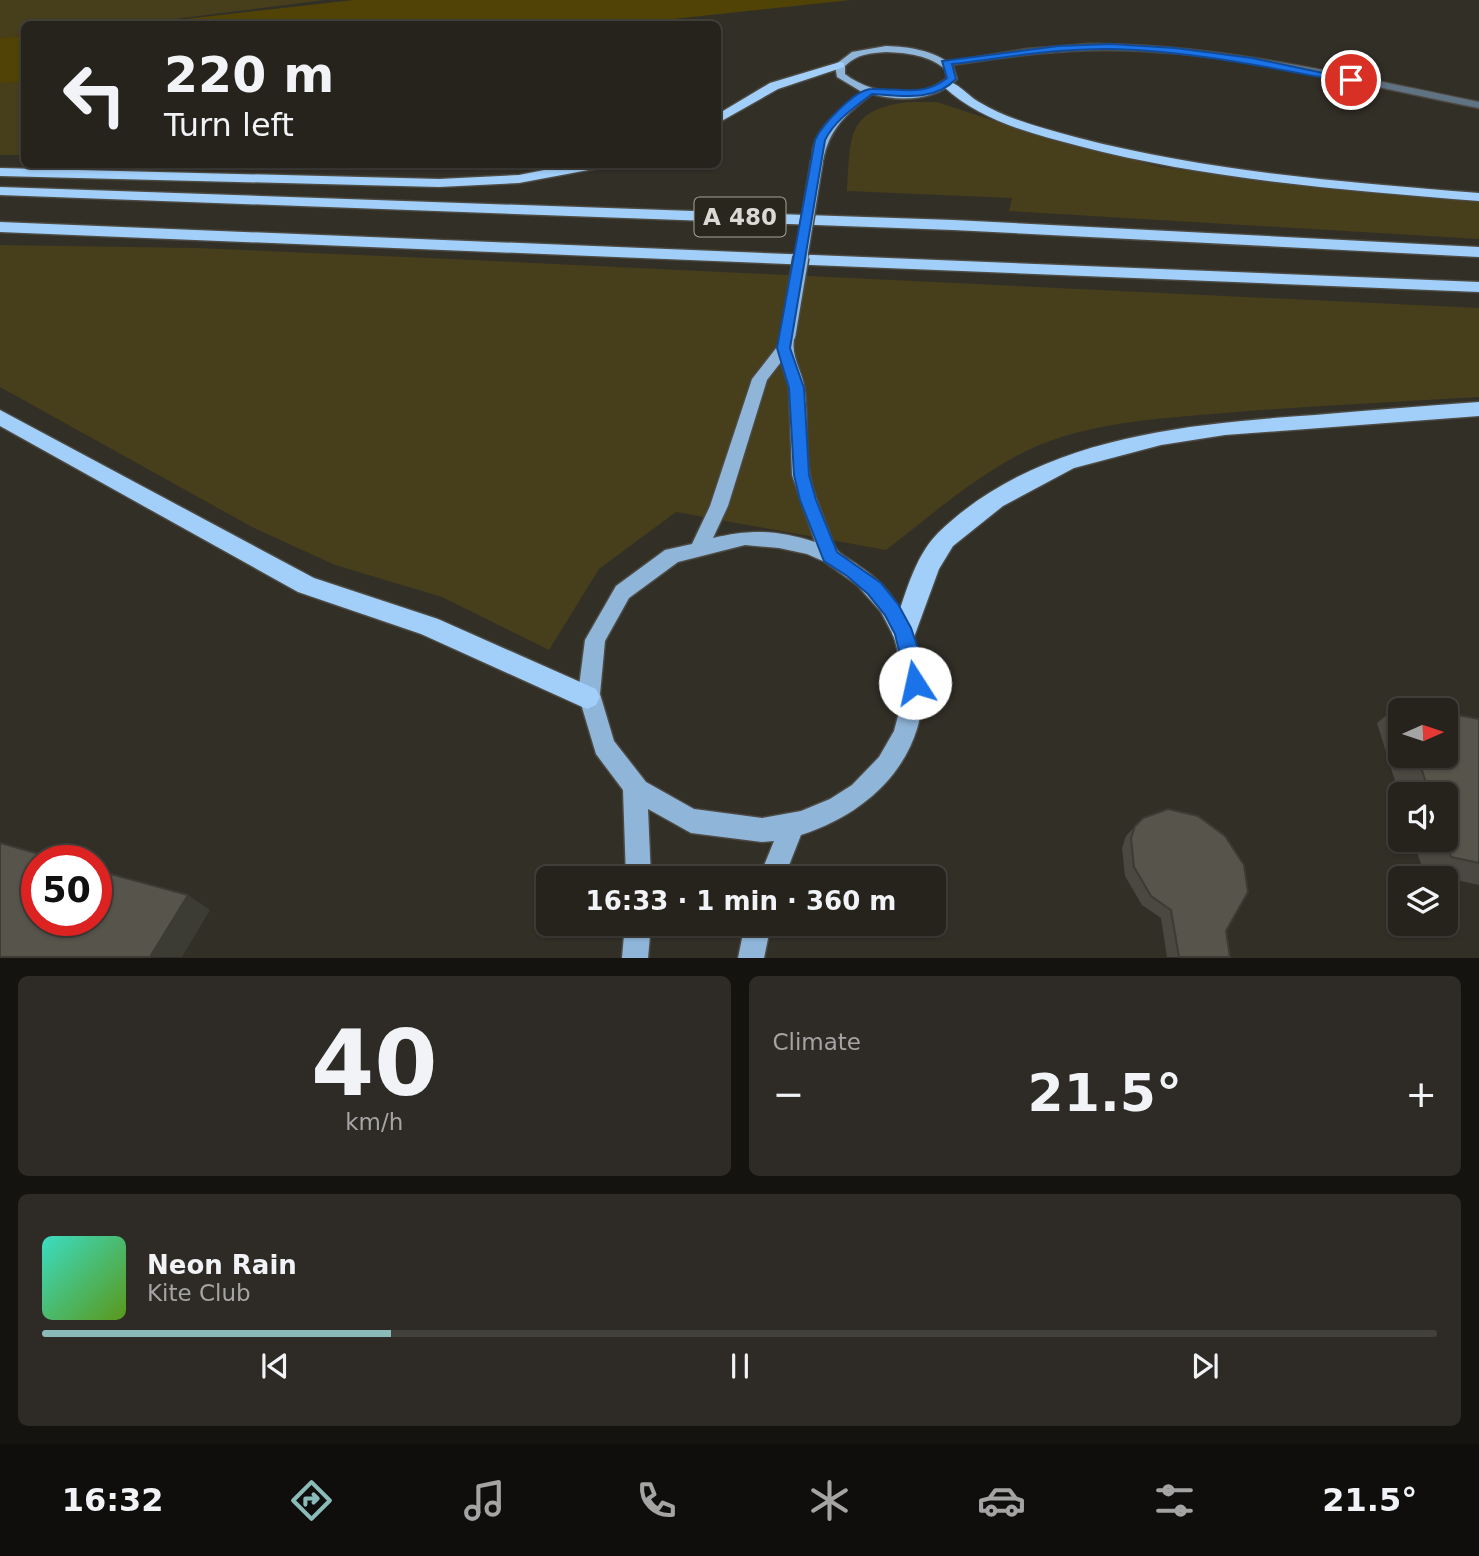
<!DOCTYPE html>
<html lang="en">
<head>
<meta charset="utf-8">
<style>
	:root { --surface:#26231d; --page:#2e2b26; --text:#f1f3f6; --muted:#a4a4a4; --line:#42403b; --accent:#8bbbb9 }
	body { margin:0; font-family:"DejaVu Sans",sans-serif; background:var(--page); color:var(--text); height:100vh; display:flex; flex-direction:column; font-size:26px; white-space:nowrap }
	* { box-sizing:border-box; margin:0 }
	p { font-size:23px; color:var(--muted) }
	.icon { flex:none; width:38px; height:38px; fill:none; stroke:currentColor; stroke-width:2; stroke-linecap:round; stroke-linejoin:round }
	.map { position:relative; height:958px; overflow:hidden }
	.side { display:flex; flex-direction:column; gap:18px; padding:18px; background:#151310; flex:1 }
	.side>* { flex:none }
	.banner { position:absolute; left:21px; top:21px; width:700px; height:147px; border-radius:10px; box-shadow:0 2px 5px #0004,0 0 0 2px var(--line); background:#26231d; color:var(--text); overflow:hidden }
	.needle { width:46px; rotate:87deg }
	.controls { position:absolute; left:1388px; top:698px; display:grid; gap:14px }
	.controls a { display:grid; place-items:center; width:70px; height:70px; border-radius:10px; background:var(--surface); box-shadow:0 2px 5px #0004,0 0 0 2px var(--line); font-size:35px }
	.speed { position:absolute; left:21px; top:845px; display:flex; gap:14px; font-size:35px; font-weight:700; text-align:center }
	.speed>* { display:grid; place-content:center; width:91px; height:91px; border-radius:50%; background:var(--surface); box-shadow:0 2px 5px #0004,0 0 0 2px var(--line); line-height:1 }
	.speed .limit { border:10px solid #d22; background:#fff; color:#111 }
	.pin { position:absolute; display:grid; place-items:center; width:60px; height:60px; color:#fff; margin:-30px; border:4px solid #fff; border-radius:50%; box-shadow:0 2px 7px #0007 }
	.me { position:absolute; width:77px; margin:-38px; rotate:350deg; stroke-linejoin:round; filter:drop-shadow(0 0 5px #0008) }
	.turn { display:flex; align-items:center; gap:24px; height:147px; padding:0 28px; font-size:32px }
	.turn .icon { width:91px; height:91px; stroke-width:2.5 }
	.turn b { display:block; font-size:49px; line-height:60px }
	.big { font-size:52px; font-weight:700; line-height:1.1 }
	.side .tile { flex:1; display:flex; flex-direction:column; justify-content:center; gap:10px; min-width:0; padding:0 24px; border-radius:10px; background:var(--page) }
	.side .dial { align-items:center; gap:0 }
	.dial b { font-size:91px; line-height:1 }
	.song { display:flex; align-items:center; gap:21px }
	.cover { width:84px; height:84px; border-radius:10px; background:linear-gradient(135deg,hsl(170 70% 55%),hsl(90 70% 35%)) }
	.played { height:7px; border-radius:4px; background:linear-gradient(90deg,var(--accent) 25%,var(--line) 25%) }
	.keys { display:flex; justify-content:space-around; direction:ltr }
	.heat { display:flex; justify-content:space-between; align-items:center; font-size:38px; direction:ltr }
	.side .tiles { flex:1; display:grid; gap:18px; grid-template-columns:1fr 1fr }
	.tile:last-child { grid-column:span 2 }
	.trip { position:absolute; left:536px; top:866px; width:410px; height:70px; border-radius:10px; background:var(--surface); box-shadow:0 2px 5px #0004,0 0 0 2px var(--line); font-weight:700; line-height:70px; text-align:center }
	.tab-bar { display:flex; height:112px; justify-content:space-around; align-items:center; background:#0f0e0c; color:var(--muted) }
	.tab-bar .icon { width:49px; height:49px }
	.tab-bar .selected { color:var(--accent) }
	.tab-bar b { font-size:32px; color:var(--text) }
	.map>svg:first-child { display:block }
	.green { fill:#473e1b }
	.water { fill:#514305 }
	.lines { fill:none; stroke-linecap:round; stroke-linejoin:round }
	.minor-casing { stroke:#4d4a43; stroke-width:3 }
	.major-casing { stroke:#4d4a43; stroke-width:3 }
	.highway-casing { stroke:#4d4a43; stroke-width:3 }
	.minor { fill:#607383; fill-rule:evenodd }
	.major { fill:#8fb5d8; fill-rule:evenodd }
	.highway { fill:#a1cff9; fill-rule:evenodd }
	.major-bridge-far1-casing { stroke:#4d4a43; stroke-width:15; stroke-linecap:butt }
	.major-bridge-casing { stroke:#4d4a43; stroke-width:18; stroke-linecap:butt }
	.major-bridge-far1 { stroke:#8fb5d8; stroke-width:12 }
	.major-bridge { stroke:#8fb5d8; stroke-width:15 }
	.wall { fill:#4a4840 }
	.shaded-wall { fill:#3c3b34 }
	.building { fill:#56544b; stroke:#3c3b34; stroke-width:2 }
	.route { fill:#1a73e8; stroke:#114b97; stroke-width:2 }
	.labels { text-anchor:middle; stroke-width:7; stroke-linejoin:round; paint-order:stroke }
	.shield { fill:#28261d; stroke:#a5a39c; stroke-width:2 }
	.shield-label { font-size:23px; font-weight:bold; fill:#dad9d3 }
</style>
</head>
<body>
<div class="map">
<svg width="1479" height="958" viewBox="0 0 1479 958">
	<rect width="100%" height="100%" fill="#322f27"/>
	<path class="green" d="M0 0H324L135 24H24V36L0 38Z
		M24 82V151L20 155H0V83Z
		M908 102H937L1026 131 1160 167 1479 202V239L1009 211 1012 198 847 191C851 137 845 110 908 102Z
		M0 245 198 248 429 258 1479 308V397C1394 402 1309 406 1224 413 1166 418 1105 421 1050 441 989 463 937 511 886 550L676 512 599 569 549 650 442 597 335 565 252 527 0 387Z"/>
	<path class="water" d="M354 0H851L626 24H141Z
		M24 36V82L0 83V38Z"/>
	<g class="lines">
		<defs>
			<path id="minor" d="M1089 44C1222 44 1350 76 1479 102V108C1357 84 1235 51 1110 50 1054 49 1000 58 945 66L940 63 1027 49Z"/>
			<path id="major" d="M886 46C910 47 934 50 953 66L957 79C936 101 900 102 872 94 846 114 829 129 823 161L813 163C807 133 841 108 862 92L837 77 835 65 852 52ZM886 52C908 53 928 55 945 69L947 78C919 101 872 95 845 74V66C857 54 870 53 886 52Z
				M788 330 795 335C789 356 803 370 805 391 808 419 805 448 810 476 813 493 821 510 827 526 830 533 832 544 837 550 842 556 853 561 859 566 873 575 887 588 896 603 958 703 907 801 801 835L784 878H759L774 841 762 842 691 833 648 809 651 878H626L623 790 596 754 578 694 585 640 616 586 665 550 692 544 710 506 752 379 777 347 783 332ZM781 362 789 388 792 475 815 542C778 530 751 529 713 538L728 506 767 380ZM745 545 779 548 807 554 825 562 857 585 881 612 894 637 902 668V701L894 731 879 757 852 785 830 799 801 811 762 818 694 809 646 782 614 741 600 694 605 641 629 598 678 562Z
				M625 924H651L648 958H622Z
				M745 924H771L764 958H738Z"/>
			<path id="highway" d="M840 62 844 63V67L778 89 718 123V114L770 83Z
				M944 81C956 80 968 96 979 102 1009 120 1045 129 1079 138 1210 172 1345 182 1479 193V201C1345 190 1209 180 1079 146 1030 133 981 121 944 87Z
				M574 164H606L599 168 519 183 439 187 0 176V168L439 179 519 175Z
				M0 187 953 220 1479 247V257L953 230 0 195Z
				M0 222 1479 282V292L0 232Z
				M1479 402V416L1225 435 1161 445 1074 468 1003 506 953 546 939 569 913 640 904 643 895 640 892 633C904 600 913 558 938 533 1037 437 1185 424 1315 415 1370 410 1424 406 1479 402Z
				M0 410 314 578 438 619 596 689 600 697 596 705 587 709 578 705 421 634 298 592 0 426Z"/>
		</defs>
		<use href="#minor" class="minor-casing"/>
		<use href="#major" class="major-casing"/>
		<use href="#highway" class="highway-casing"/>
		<use href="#minor" class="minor"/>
		<use href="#major" class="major"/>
		<use href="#highway" class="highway"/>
		<defs>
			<path id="major-bridge-far1" d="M801 259 817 161"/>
			<path id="major-bridge" d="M788 335 801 257"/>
		</defs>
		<use href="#major-bridge-far1" class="major-bridge-far1-casing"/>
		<use href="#major-bridge" class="major-bridge-casing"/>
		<use href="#major-bridge-far1" class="major-bridge-far1"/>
		<use href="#major-bridge" class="major-bridge"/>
	</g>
	<path class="wall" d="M1400 704 1435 710H1400V756H1446L1479 719V885L1424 873 1413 840H1446V794H1400V797L1377 723Z
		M1143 818 1226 931 1230 957H1167L1161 918 1142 905 1125 876 1122 848 1126 836Z"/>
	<path class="shaded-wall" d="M188 895 210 910 182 957H150Z"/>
	<path class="building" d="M1400 704 1435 710H1402Z
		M1446 713 1479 719V863L1451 857 1445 840 1446 794H1430L1417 756H1446Z
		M1168 809 1198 816 1225 836 1244 865 1248 892 1226 931 1230 957H1179L1171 910 1151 896 1134 867 1131 838 1135 826 1143 818Z
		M0 843 64 861H37V920H96V870L188 895 150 957H0Z"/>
	<path class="route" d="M1111 44 1175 48 1252 58 1356 80 1351 83C1272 68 1193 51 1112 49 1058 48 1005 58 952 64L956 79C934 102 902 96 872 94 855 107 835 120 825 140L790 348 804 388 809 475 816 500 837 552 881 583 898 604 911 628 921 657 925 683 922 689 915 692 908 689 895 634 885 615 868 594 847 576 824 561 800 500 794 475 789 388 777 348 815 140C822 125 855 89 872 89 900 88 924 97 947 78L942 61 1058 46Z"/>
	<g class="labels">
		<rect class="shield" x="694.5" y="197.5" width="91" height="39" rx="5"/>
		<g class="shield-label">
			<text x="740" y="225">A 480</text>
		</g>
	</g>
</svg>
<div class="controls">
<a><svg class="needle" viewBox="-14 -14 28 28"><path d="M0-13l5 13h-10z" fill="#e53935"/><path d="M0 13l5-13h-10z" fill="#a4a4a4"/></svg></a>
<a><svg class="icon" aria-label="sound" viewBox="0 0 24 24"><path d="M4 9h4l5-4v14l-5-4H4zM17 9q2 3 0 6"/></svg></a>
<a><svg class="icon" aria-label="layers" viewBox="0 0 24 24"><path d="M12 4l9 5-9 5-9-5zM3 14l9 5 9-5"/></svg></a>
</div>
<div class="speed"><div class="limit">50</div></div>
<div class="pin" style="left:1351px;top:80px;background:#d93025"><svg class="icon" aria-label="arrive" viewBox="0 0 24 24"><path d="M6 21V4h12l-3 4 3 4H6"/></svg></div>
<svg class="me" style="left:915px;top:683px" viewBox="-20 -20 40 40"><circle r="19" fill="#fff"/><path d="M0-13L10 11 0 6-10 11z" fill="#1a73e8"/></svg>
<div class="trip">16:33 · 1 min · 360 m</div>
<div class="banner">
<div class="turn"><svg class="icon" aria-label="left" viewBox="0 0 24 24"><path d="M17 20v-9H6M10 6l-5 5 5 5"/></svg><div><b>220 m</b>Turn left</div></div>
</div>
</div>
<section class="side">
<div class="tiles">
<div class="tile dial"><b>40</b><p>km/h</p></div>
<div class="tile"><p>Climate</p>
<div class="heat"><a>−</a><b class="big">21.5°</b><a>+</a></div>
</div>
<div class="tile">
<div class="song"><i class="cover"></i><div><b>Neon Rain</b><p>Kite Club</p></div></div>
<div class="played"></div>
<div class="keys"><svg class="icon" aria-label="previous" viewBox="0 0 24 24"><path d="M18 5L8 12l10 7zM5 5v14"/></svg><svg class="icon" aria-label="pause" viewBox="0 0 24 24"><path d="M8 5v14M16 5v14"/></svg><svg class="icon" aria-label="next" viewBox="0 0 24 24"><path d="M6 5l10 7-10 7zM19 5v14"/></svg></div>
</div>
</div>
</section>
<nav class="tab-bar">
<b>16:32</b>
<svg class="icon selected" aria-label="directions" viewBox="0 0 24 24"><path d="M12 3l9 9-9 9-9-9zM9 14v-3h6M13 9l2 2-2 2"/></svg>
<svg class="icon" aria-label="music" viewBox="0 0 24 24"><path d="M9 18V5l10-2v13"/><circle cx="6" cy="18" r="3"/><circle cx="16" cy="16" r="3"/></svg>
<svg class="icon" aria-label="phone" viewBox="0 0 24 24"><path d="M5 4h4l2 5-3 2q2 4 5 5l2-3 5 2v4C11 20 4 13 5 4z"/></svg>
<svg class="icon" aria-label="climate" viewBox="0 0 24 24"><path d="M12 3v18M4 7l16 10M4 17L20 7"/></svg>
<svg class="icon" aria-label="car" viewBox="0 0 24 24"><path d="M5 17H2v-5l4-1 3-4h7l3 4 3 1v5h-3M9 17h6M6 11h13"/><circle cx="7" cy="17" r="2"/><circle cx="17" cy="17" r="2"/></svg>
<svg class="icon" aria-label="filters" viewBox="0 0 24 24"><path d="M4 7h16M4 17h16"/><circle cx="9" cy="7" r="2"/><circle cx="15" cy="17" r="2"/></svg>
<b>21.5°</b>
</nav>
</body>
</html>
